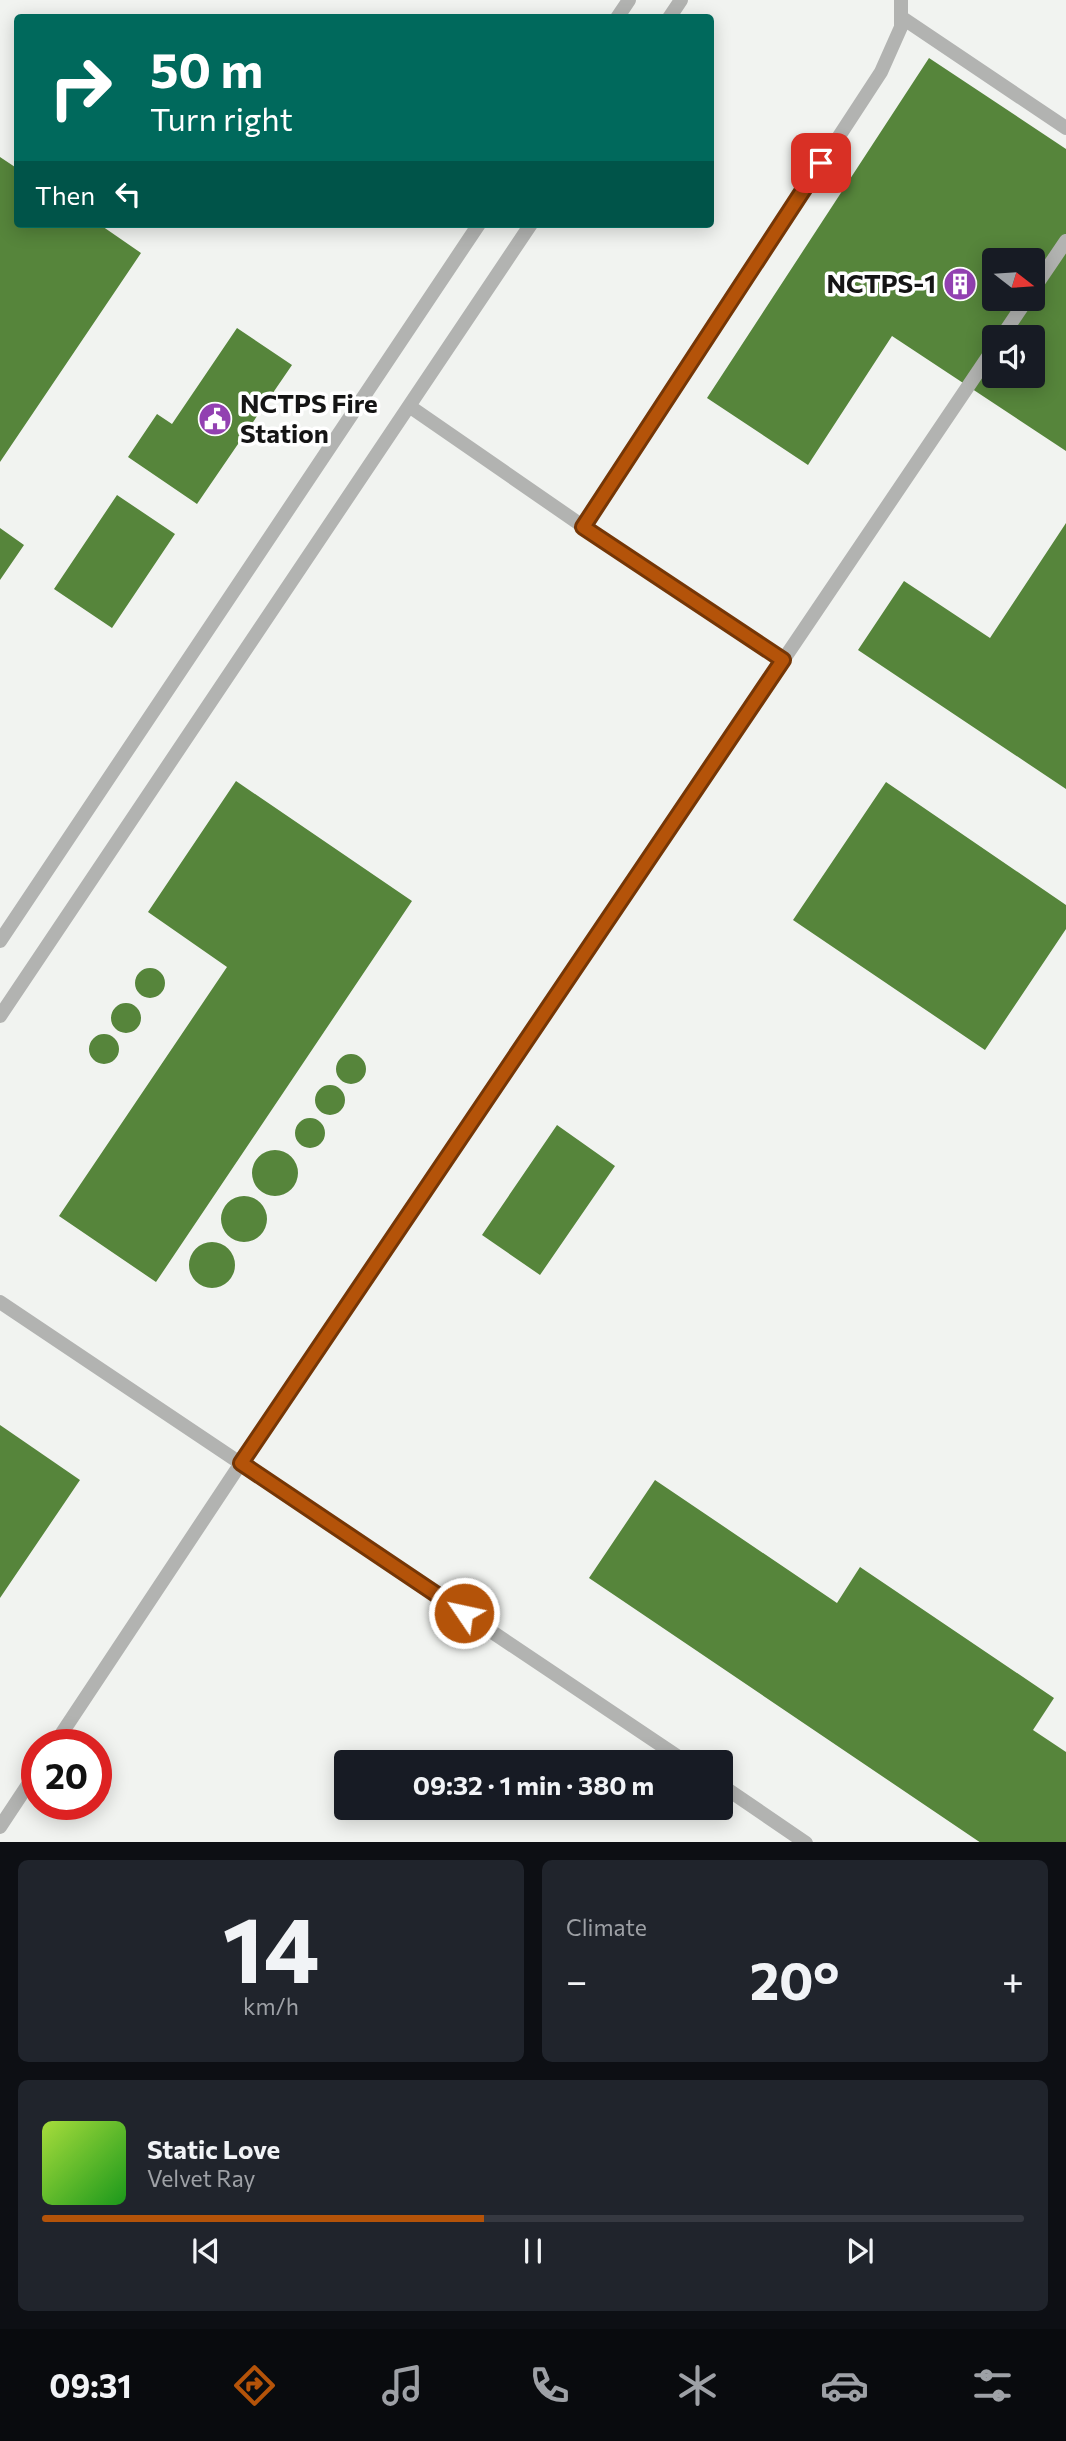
<!DOCTYPE html>
<html lang="en">
<head>
<meta charset="utf-8">
<style>
	:root { --surface:#171b24; --page:#20242c; --text:#f1f3f6; --muted:#9ea1a6; --line:#363941; --accent:#b45309 }
	body { margin:0; font-family:Commissioner,sans-serif; background:var(--page); color:var(--text); height:100vh; display:flex; flex-direction:column; font-size:26px; white-space:nowrap }
	* { box-sizing:border-box; margin:0 }
	p { font-size:23px; color:var(--muted) }
	.icon { flex:none; width:38px; height:38px; fill:none; stroke:currentColor; stroke-width:2; stroke-linecap:round; stroke-linejoin:round }
	.map { position:relative; height:1842px; overflow:hidden }
	.sheet { display:flex; flex-direction:column; gap:18px; padding:18px; background:#0d0f14; flex:1 }
	.sheet>* { flex:none }
	.guide { position:absolute; left:14px; top:14px; width:700px; height:214px; border-radius:7px; box-shadow:0 4px 18px #0003; background:#00695c; color:#fff; overflow:hidden }
	.needle { width:46px; rotate:107deg }
	.buttons { position:absolute; left:982px; top:248px; display:grid; gap:14px }
	.buttons a { display:grid; place-items:center; width:63px; height:63px; border-radius:7px; background:var(--surface); box-shadow:0 4px 18px #0003; font-size:35px }
	.speed { position:absolute; left:21px; top:1729px; display:flex; gap:14px; font-size:35px; font-weight:700; text-align:center }
	.speed>* { display:grid; place-content:center; width:91px; height:91px; border-radius:50%; background:var(--surface); box-shadow:0 4px 18px #0003; line-height:1 }
	.speed .limit { border:10px solid #d22; background:#fff; color:#111 }
	.pin { position:absolute; display:grid; place-items:center; width:60px; height:60px; color:#fff; margin:-30px; border-radius:14px; box-shadow:0 4px 10px #0006 }
	.me { position:absolute; width:77px; margin:-38px; rotate:304deg; stroke-linejoin:round; filter:drop-shadow(0 0 5px #0008) }
	.turn { display:flex; align-items:center; gap:24px; height:147px; padding:0 21px; font-size:32px }
	.turn .icon { width:91px; height:91px; stroke-width:2.5 }
	.turn b { display:block; font-size:49px; line-height:60px }
	.then { display:flex; align-items:center; height:66px; padding:0 21px; background:#0003; gap:14px; font-size:26px }
	.big { font-size:52px; font-weight:700; line-height:1.1 }
	.sheet .widget { flex:1; display:flex; flex-direction:column; justify-content:center; gap:10px; min-width:0; padding:0 24px; border-radius:10px; background:var(--page) }
	.sheet .dial { align-items:center; gap:0 }
	.dial b { font-size:91px; line-height:1 }
	.song { display:flex; align-items:center; gap:21px }
	.cover { width:84px; height:84px; border-radius:10px; background:linear-gradient(135deg,hsl(80 70% 55%),hsl(120 70% 35%)) }
	.played { height:7px; border-radius:4px; background:linear-gradient(90deg,var(--accent) 45%,var(--line) 45%) }
	.keys { display:flex; justify-content:space-around; direction:ltr }
	.heat { display:flex; justify-content:space-between; align-items:center; font-size:38px; direction:ltr }
	.sheet .tiles { flex:1; display:grid; gap:18px; grid-template-columns:1fr 1fr }
	.widget:last-child { grid-column:span 2 }
	.trip { position:absolute; left:334px; top:1750px; width:399px; height:70px; border-radius:7px; background:var(--surface); box-shadow:0 4px 18px #0003; font-weight:700; line-height:70px; text-align:center }
	.tab-bar { display:flex; height:112px; justify-content:space-around; align-items:center; background:#090b0e; color:var(--muted) }
	.tab-bar .icon { width:49px; height:49px }
	.tab-bar .selected { color:var(--accent) }
	.tab-bar b { font-size:32px; color:var(--text) }
	.map>svg:first-child { display:block }
	.building { fill:#56853b; fill-rule:evenodd }
	.lines { fill:none; stroke-linecap:round; stroke-linejoin:round }
	.service { stroke:#b2b3b1; stroke-width:14 }
	.route-casing { stroke:#753606; stroke-width:18 }
	.route { stroke:#b45309; stroke-width:12 }
	.labels { text-anchor:middle; stroke-width:7; stroke-linejoin:round; paint-order:stroke }
	.poi-label { font-size:26px; font-weight:bold; fill:#151515; stroke:#fff; text-anchor:end }
</style>
</head>
<body>
<div class="map">
<svg width="1066" height="1843" viewBox="0 0 1066 1843">
	<rect width="100%" height="100%" fill="#f1f3f0"/>
	<path class="building" d="M929 58 1066 149V451L892 336 808 465 707 398ZM994 261H1032V299H994ZM994 338H1032V376H994Z
		M0 157 18 169V224H99L141 253 0 462Z
		M237 328 292 365 197 504 128 457 157 414 172 424Z
		M117 495 175 534 112 628 54 589Z
		M1066 523V789L858 650 904 581 990 638Z
		M0 528 24 545 0 580Z
		M236 781 412 901 156 1282 59 1216 227 967 148 912Z
		M886 782 1066 905V929L985 1050 793 920Z
		M135 983a15 15 0 1 1 30 0a15 15 0 1 1-30 0Z
		M111 1018a15 15 0 1 1 30 0a15 15 0 1 1-30 0Z
		M89 1049a15 15 0 1 1 30 0a15 15 0 1 1-30 0Z
		M336 1069a15 15 0 1 1 30 0a15 15 0 1 1-30 0Z
		M315 1100a15 15 0 1 1 30 0a15 15 0 1 1-30 0Z
		M295 1133a15 15 0 1 1 30 0a15 15 0 1 1-30 0Z
		M557 1125 615 1166 540 1275 482 1235Z
		M252 1173a23 23 0 1 1 46 0a23 23 0 1 1-46 0Z
		M221 1219a23 23 0 1 1 46 0a23 23 0 1 1-46 0Z
		M189 1265a23 23 0 1 1 46 0a23 23 0 1 1-46 0Z
		M0 1425 80 1480 0 1598Z
		M655 1480 837 1603 860 1567 1054 1698 1033 1730 1066 1752V1843H981L589 1578Z"/>
	<g class="lines">
		<path class="service" d="M901 17 1066 128
			M617 18 629 0
			M669 18 681 0
			M1032 291 1066 241
			M1001 338 1027 299
			M409 406 584 527 783 660
			M584 527 881 72 901 27V0
			M0 941 479 224
			M0 1016 531 224
			M0 1302 686 1762
			M54 1745 241 1463 994 348
			M721 1785 806 1843
			M0 1827 37 1771"/>
	</g>
	<g class="lines">
		<defs>
			<path id="route" d="M464 1613 241 1463 783 660 583 527 821 163"/>
		</defs>
		<use href="#route" class="route-casing"/>
		<use href="#route" class="route"/>
	</g>
	<defs>
		<symbol id="building-disc" viewBox="-11 -11 22 22"><circle r="9.5" fill="#9241b1" stroke="#fff"/><path d="M-4-6H4V6H1V3H-1V6H-4ZM-2.5-4.3h1.7v1.8h-1.7ZM.8-4.3h1.7v1.8H.8ZM-2.5-1h1.7V.8h-1.7ZM.8-1h1.7V.8H.8Z" fill="#fff"/></symbol>
		<symbol id="civic-disc" viewBox="-11 -11 22 22"><circle r="9.5" fill="#9241b1" stroke="#fff"/><path d="M-.6-6.5H3V-4.5H.6V-3L4-1V1h2V6H-6V1h2V-1L-.6-3ZM-1.2 2.5V6h2.4V2.5Z" fill="#fff"/></symbol>
	</defs>
	<g fill-rule="evenodd">
		<use href="#building-disc" x="941" y="265" width="38" height="38"/>
		<use href="#civic-disc" x="196" y="400" width="38" height="38"/>
	</g>
	<g class="labels">
		<g class="poi-label">
			<text x="936" y="293">NCTPS-1</text>
			<text x="240" y="413" text-anchor="start">NCTPS Fire<tspan x="240" dy="30">Station</tspan></text>
		</g>
	</g>
</svg>
<div class="buttons">
<a><svg class="needle" viewBox="-14 -14 28 28"><path d="M0-13l5 13h-10z" fill="#e53935"/><path d="M0 13l5-13h-10z" fill="#9ea1a6"/></svg></a>
<a><svg class="icon" aria-label="sound" viewBox="0 0 24 24"><path d="M4 9h4l5-4v14l-5-4H4zM17 9q2 3 0 6"/></svg></a>
</div>
<div class="speed"><div class="limit">20</div></div>
<div class="pin" style="left:821px;top:163px;background:#d93025"><svg class="icon" aria-label="arrive" viewBox="0 0 24 24"><path d="M6 21V4h12l-3 4 3 4H6"/></svg></div>
<svg class="me" style="left:464px;top:1613px" viewBox="-20 -20 40 40"><circle r="17" fill="#b45309" stroke="#fff" stroke-width="3"/><path d="M0-11L8 9 0 5-8 9z" fill="#fff"/></svg>
<div class="trip">09:32 · 1 min · 380 m</div>
<div class="guide">
<div class="turn"><svg class="icon" aria-label="right" viewBox="0 0 24 24"><path d="M7 20v-9h11M14 6l5 5-5 5"/></svg><div><b>50 m</b>Turn right</div></div>
<div class="then">Then<svg class="icon" aria-label="left" viewBox="0 0 24 24"><path d="M17 20v-9H6M10 6l-5 5 5 5"/></svg></div>
</div>
</div>
<section class="sheet">
<div class="tiles">
<div class="widget dial"><b>14</b><p>km/h</p></div>
<div class="widget"><p>Climate</p>
<div class="heat"><a>−</a><b class="big">20°</b><a>+</a></div>
</div>
<div class="widget">
<div class="song"><i class="cover"></i><div><b>Static Love</b><p>Velvet Ray</p></div></div>
<div class="played"></div>
<div class="keys"><svg class="icon" aria-label="previous" viewBox="0 0 24 24"><path d="M18 5L8 12l10 7zM5 5v14"/></svg><svg class="icon" aria-label="pause" viewBox="0 0 24 24"><path d="M8 5v14M16 5v14"/></svg><svg class="icon" aria-label="next" viewBox="0 0 24 24"><path d="M6 5l10 7-10 7zM19 5v14"/></svg></div>
</div>
</div>
</section>
<nav class="tab-bar">
<b>09:31</b>
<svg class="icon selected" aria-label="directions" viewBox="0 0 24 24"><path d="M12 3l9 9-9 9-9-9zM9 14v-3h6M13 9l2 2-2 2"/></svg>
<svg class="icon" aria-label="music" viewBox="0 0 24 24"><path d="M9 18V5l10-2v13"/><circle cx="6" cy="18" r="3"/><circle cx="16" cy="16" r="3"/></svg>
<svg class="icon" aria-label="phone" viewBox="0 0 24 24"><path d="M5 4h4l2 5-3 2q2 4 5 5l2-3 5 2v4C11 20 4 13 5 4z"/></svg>
<svg class="icon" aria-label="climate" viewBox="0 0 24 24"><path d="M12 3v18M4 7l16 10M4 17L20 7"/></svg>
<svg class="icon" aria-label="car" viewBox="0 0 24 24"><path d="M5 17H2v-5l4-1 3-4h7l3 4 3 1v5h-3M9 17h6M6 11h13"/><circle cx="7" cy="17" r="2"/><circle cx="17" cy="17" r="2"/></svg>
<svg class="icon" aria-label="filters" viewBox="0 0 24 24"><path d="M4 7h16M4 17h16"/><circle cx="9" cy="7" r="2"/><circle cx="15" cy="17" r="2"/></svg>
</nav>
</body>
</html>
